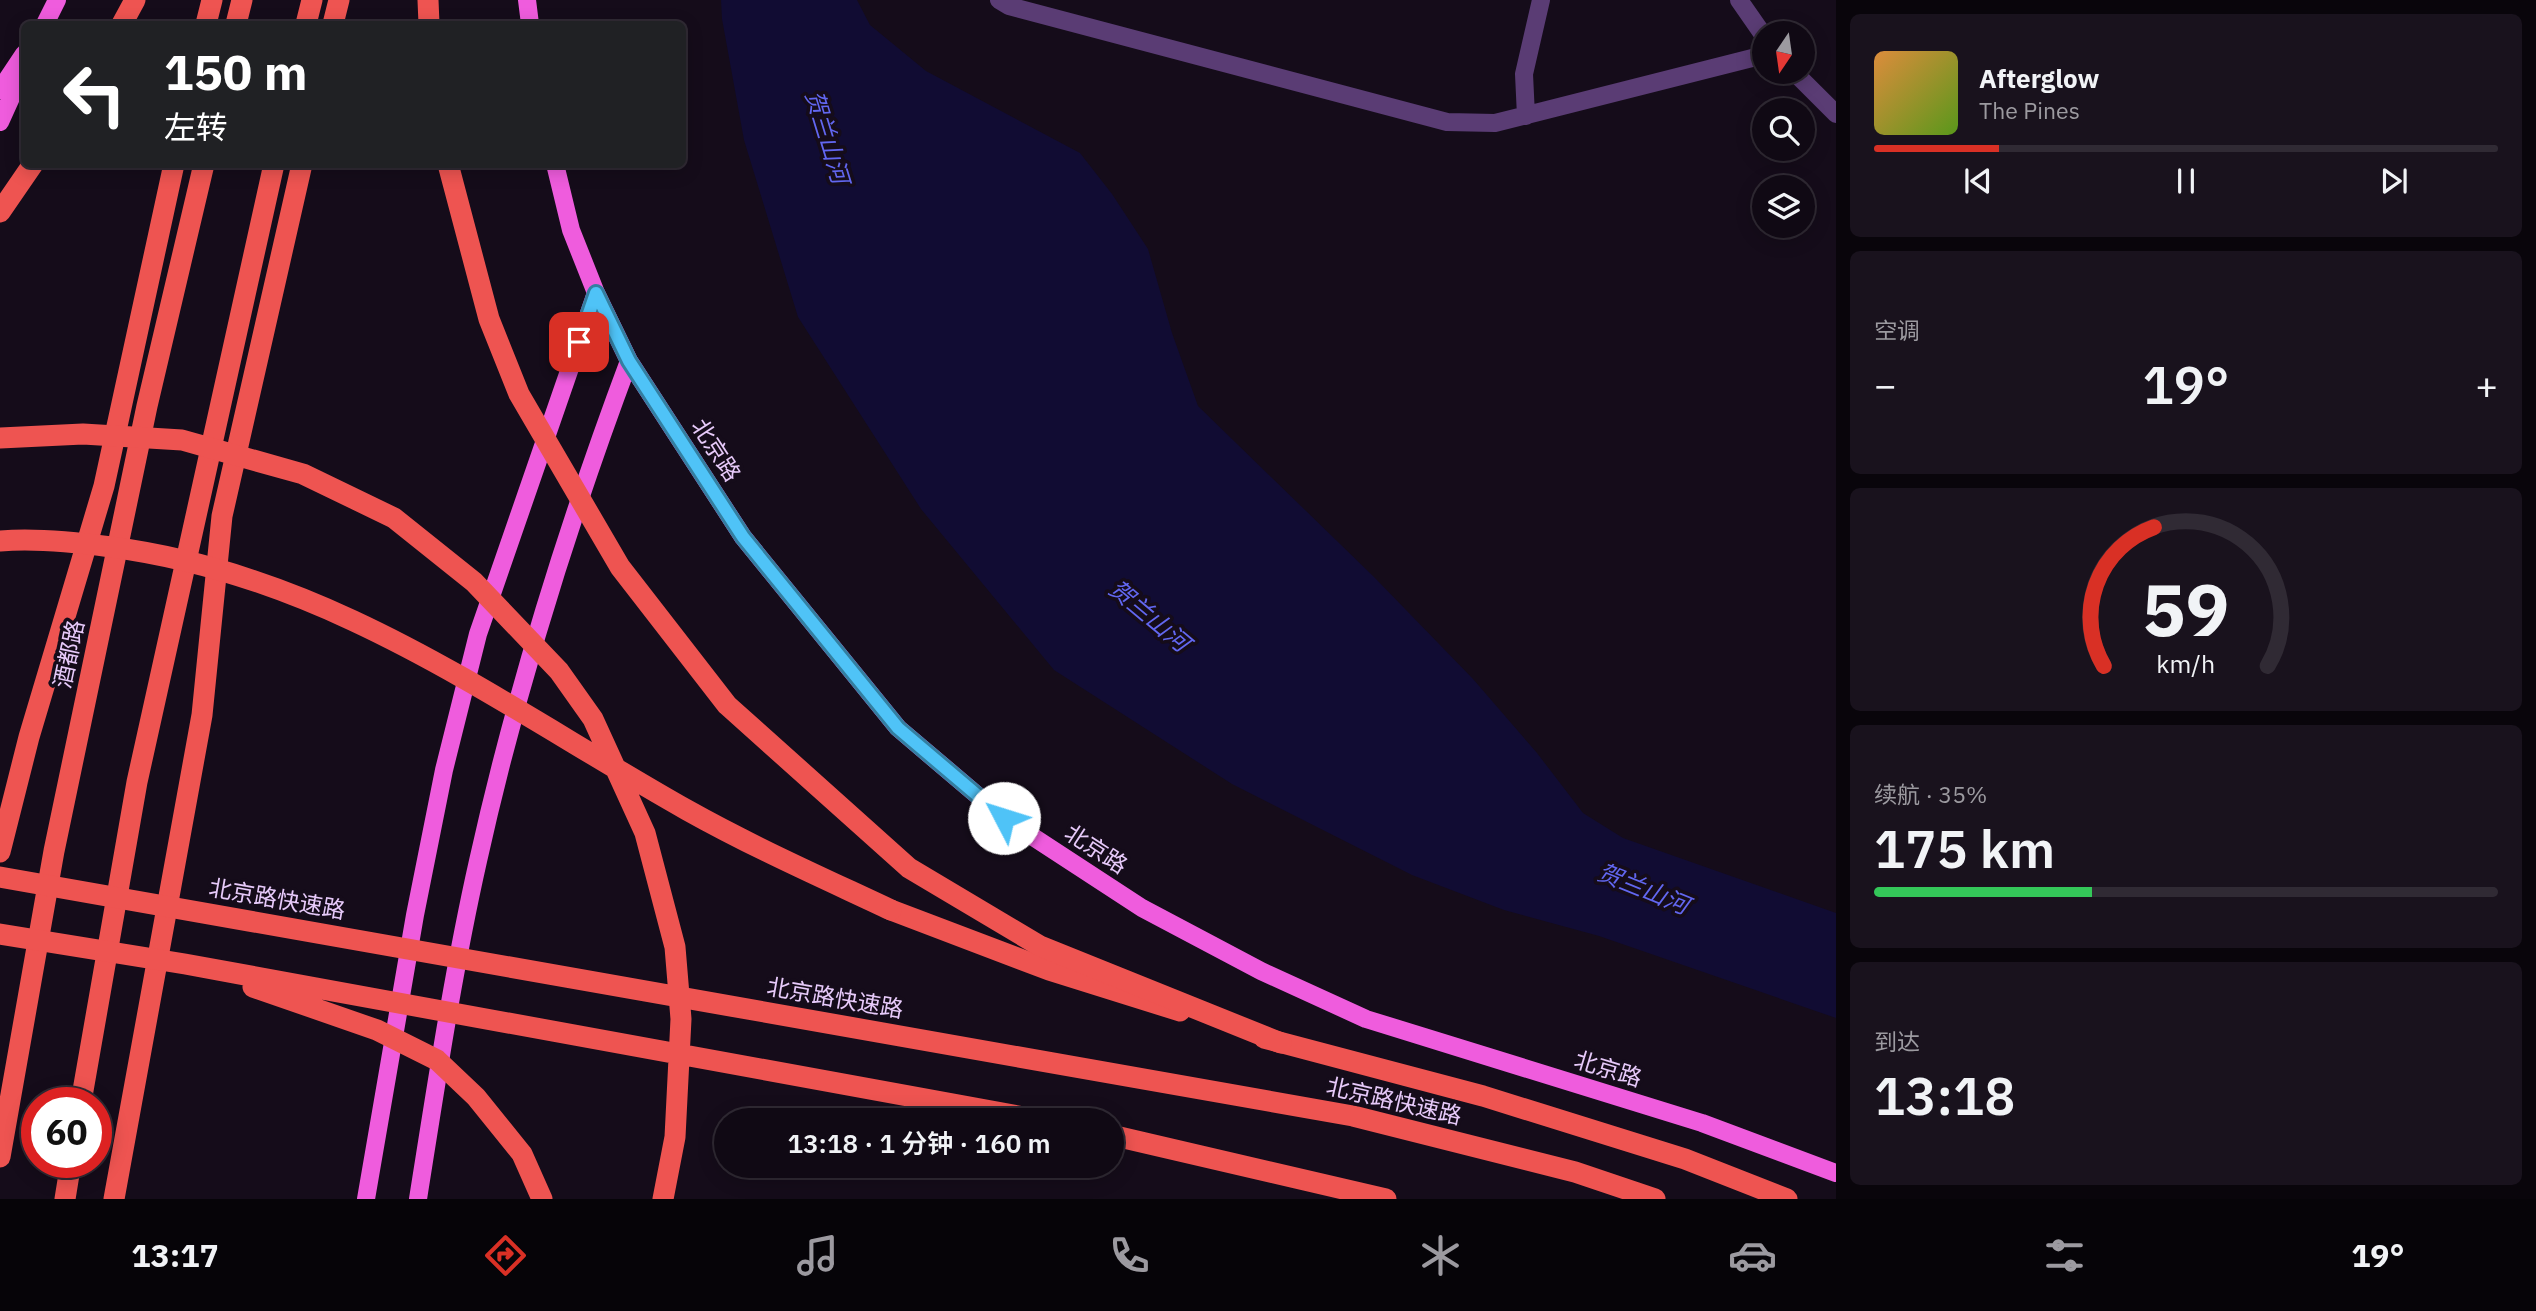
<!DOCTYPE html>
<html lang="zh">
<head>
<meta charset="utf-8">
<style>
	:root { --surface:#100914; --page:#19121d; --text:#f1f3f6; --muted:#9c9aa0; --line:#302a34; --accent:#d93025 }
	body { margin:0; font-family:"IBM Plex Sans","Noto Sans SC",sans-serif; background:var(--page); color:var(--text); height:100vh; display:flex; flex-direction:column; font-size:26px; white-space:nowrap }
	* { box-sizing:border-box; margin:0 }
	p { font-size:23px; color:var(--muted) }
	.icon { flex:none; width:38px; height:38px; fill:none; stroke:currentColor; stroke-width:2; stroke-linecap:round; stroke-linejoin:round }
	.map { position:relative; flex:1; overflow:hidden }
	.side { display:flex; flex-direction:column; gap:14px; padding:14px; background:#09050b; width:700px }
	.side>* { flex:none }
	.top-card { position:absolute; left:21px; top:21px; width:665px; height:147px; border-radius:10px; box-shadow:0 4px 18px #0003,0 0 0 2px var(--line); background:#202124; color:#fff; overflow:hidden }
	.needle { width:46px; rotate:193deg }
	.buttons { position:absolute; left:1752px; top:21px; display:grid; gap:14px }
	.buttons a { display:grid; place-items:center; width:63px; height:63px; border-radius:50%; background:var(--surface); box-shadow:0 4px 18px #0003,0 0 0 2px var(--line); font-size:35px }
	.speed { position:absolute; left:21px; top:1087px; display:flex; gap:14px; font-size:35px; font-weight:700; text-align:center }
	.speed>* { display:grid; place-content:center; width:91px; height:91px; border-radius:50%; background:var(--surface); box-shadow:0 4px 18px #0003,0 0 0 2px var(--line); line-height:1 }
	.speed .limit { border:10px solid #d22; background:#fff; color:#111 }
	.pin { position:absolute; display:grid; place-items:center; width:60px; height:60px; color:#fff; margin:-30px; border-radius:14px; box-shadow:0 4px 10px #0006 }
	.me { position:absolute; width:77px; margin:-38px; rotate:310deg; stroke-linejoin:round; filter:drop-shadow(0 0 5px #0008) }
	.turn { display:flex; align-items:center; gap:24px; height:147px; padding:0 28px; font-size:32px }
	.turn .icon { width:91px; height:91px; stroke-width:2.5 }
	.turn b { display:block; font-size:49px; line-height:60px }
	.big { font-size:52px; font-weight:600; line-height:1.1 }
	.side .card { flex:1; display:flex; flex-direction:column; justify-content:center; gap:10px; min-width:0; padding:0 24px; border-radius:10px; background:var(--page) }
	.side .dial { align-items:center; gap:0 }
	.dial svg { height:182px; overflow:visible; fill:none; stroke:var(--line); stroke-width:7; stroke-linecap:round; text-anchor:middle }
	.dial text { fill:var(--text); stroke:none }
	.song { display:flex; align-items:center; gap:21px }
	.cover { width:84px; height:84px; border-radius:10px; background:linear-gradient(135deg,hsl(30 70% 55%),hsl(90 70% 35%)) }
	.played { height:7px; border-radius:4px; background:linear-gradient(90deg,var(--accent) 20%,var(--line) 20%) }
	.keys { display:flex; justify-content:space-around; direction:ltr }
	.heat { display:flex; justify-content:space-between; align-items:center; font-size:38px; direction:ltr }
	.charge { height:10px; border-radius:5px; background:linear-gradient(90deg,#34c759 35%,var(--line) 0) }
	.trip { position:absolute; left:714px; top:1108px; width:410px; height:70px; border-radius:35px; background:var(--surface); box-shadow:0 4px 18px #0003,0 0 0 2px var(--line); font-weight:600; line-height:70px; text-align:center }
	.dock { display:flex; height:112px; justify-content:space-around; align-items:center; background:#060408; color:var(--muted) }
	.dock .icon { width:49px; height:49px }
	.dock .selected { color:var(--accent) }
	.dock b { font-size:32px; color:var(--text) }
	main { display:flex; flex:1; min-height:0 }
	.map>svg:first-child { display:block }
	.water { fill:#110c33 }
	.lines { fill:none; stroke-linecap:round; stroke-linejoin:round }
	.minor { stroke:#5a3c74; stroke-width:18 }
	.major { stroke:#ef5cdd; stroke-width:18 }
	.highway { stroke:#ee5451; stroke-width:21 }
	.highway-bridge { stroke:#ee5451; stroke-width:21 }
	.route-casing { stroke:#337fa1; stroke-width:18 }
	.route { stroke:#4fc3f7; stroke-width:12 }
	.labels { text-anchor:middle; stroke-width:7; stroke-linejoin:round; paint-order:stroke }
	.street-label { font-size:23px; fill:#e7cafa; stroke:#150c1a }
	.water-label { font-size:24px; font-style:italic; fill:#6267f0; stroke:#150c1a }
</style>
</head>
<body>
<main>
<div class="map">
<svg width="1836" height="1199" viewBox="0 0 1836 1199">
	<rect width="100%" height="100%" fill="#150c1a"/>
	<path class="water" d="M721 0H857L870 25 926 71 1080 153 1112 194 1148 249 1172 333 1198 406 1374 577 1473 679 1537 753 1583 813 1623 838 1836 913V1018L1599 936 1504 910 1412 875 1232 784 1054 670 921 509 798 317 744 140 722 19Z"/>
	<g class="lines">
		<path class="minor" d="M999 0 1009 6 1447 122 1495 123 1764 55
			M1739 0 1764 36
			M1794 72 1836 114
			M1526 116 1524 74 1541 0"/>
		<path class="major" d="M527 0 530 24
			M45 24 57 0
			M0 90 24 54
			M0 122 24 69
			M555 164 571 230 596 293 629 361 743 537 898 728 1004 818 1142 908 1261 971 1366 1019 1702 1123 1836 1173
			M366 1199 415 915 444 770 478 634 596 293
			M418 1199C436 1086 453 972 478 861 516 690 568 524 629 361"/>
		<path class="highway" d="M428 0 429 24
			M122 24 135 0
			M206 24 212 0
			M236 24 242 0
			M306 24 312 0
			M333 24 339 0
			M0 212 33 164
			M0 852 29 737 104 486 174 164
			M891 910 1049 970 1180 1011
			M1264 1038 1483 1096 1685 1159 1787 1199
			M81 1102 137 782 274 164
			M1111 1135 1386 1199
			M0 1157 54 851 147 406 204 164
			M65 1199 71 1162
			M114 1199 202 715 222 516 302 164"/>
		<path class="highway-bridge" d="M448 164 489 319 519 394 620 567 727 705 909 868 1040 946 1281 1043
			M0 438 83 434 182 440 303 474 394 518 474 582 559 671 593 719 645 833 675 947 681 1019 675 1137 663 1199
			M0 541C36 538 75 542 111 547 332 576 499 704 687 810 753 847 823 878 891 910
			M0 877 1353 1116 1575 1172 1655 1199
			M0 934 185 964 1040 1120
			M253 987 377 1030 437 1060 476 1097 522 1154 542 1199"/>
	</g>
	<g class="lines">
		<defs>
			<path id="route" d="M579 342 596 293 629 361 743 537 898 728 1004 818"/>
		</defs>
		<use href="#route" class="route-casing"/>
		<use href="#route" class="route"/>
	</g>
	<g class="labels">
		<g class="street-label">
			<text transform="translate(716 450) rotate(57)" y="8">北京路</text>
			<text transform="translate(69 654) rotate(-78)" y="8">酒都路</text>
			<text transform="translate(1096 849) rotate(33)" y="8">北京路</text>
			<text transform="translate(277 899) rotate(10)" y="8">北京路快速路</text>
			<text transform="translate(835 998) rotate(10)" y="8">北京路快速路</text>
			<text transform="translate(1608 1069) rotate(17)" y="8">北京路</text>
			<text transform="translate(1394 1101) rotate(13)" y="8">北京路快速路</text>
		</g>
		<g class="water-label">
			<text transform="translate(827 137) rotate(73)" y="8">贺兰山河</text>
			<text transform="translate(1149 616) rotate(40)" y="8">贺兰山河</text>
			<text transform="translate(1643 889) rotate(22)" y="8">贺兰山河</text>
		</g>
	</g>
</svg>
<div class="buttons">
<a><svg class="needle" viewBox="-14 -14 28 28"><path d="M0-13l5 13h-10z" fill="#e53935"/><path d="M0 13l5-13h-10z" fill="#9c9aa0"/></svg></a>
<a><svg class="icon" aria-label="search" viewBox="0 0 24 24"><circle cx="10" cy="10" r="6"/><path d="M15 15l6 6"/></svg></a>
<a><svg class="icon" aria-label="layers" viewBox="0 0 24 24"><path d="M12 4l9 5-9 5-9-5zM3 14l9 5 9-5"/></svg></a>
</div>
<div class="speed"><div class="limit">60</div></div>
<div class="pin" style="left:579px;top:342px;background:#d93025"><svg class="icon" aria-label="arrive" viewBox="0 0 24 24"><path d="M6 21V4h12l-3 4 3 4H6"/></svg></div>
<svg class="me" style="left:1004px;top:818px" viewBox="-20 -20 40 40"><circle r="19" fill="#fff"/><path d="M0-13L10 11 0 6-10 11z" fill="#4fc3f7"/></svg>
<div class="trip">13:18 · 1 分钟 · 160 m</div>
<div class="top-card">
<div class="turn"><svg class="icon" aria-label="left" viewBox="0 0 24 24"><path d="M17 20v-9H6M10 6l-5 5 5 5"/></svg><div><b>150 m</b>左转</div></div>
</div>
</div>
<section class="side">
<div class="card">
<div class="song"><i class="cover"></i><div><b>Afterglow</b><p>The Pines</p></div></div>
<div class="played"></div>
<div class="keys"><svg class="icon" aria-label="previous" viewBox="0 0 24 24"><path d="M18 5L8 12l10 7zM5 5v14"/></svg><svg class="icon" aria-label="pause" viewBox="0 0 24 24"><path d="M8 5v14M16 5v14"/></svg><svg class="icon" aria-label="next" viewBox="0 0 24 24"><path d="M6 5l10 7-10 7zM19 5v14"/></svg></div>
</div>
<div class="card"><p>空调</p>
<div class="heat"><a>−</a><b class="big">19°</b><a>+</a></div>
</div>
<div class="card dial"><svg viewBox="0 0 100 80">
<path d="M14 69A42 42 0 1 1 86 69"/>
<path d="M14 69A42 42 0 0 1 36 8" stroke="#d93025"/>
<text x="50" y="56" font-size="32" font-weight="700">59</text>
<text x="50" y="72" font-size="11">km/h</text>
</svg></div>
<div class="card"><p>续航 · 35%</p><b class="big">175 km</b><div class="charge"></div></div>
<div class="card"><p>到达</p><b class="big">13:18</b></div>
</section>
</main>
<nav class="dock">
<b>13:17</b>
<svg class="icon selected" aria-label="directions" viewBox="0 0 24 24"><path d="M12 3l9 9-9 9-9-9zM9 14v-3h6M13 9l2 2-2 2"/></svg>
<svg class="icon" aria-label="music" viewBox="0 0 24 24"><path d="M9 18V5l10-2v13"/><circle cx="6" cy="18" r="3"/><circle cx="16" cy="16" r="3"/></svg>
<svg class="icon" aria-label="phone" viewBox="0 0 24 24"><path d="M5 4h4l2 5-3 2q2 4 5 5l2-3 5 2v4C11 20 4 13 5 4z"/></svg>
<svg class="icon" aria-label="climate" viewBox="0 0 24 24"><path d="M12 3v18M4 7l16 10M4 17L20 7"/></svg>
<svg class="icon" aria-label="car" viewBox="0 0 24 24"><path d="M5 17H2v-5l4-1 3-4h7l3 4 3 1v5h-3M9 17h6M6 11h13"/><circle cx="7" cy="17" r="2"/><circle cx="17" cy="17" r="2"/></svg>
<svg class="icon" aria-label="filters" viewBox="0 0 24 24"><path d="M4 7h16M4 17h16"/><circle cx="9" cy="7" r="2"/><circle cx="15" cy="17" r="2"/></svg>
<b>19°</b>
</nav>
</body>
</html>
